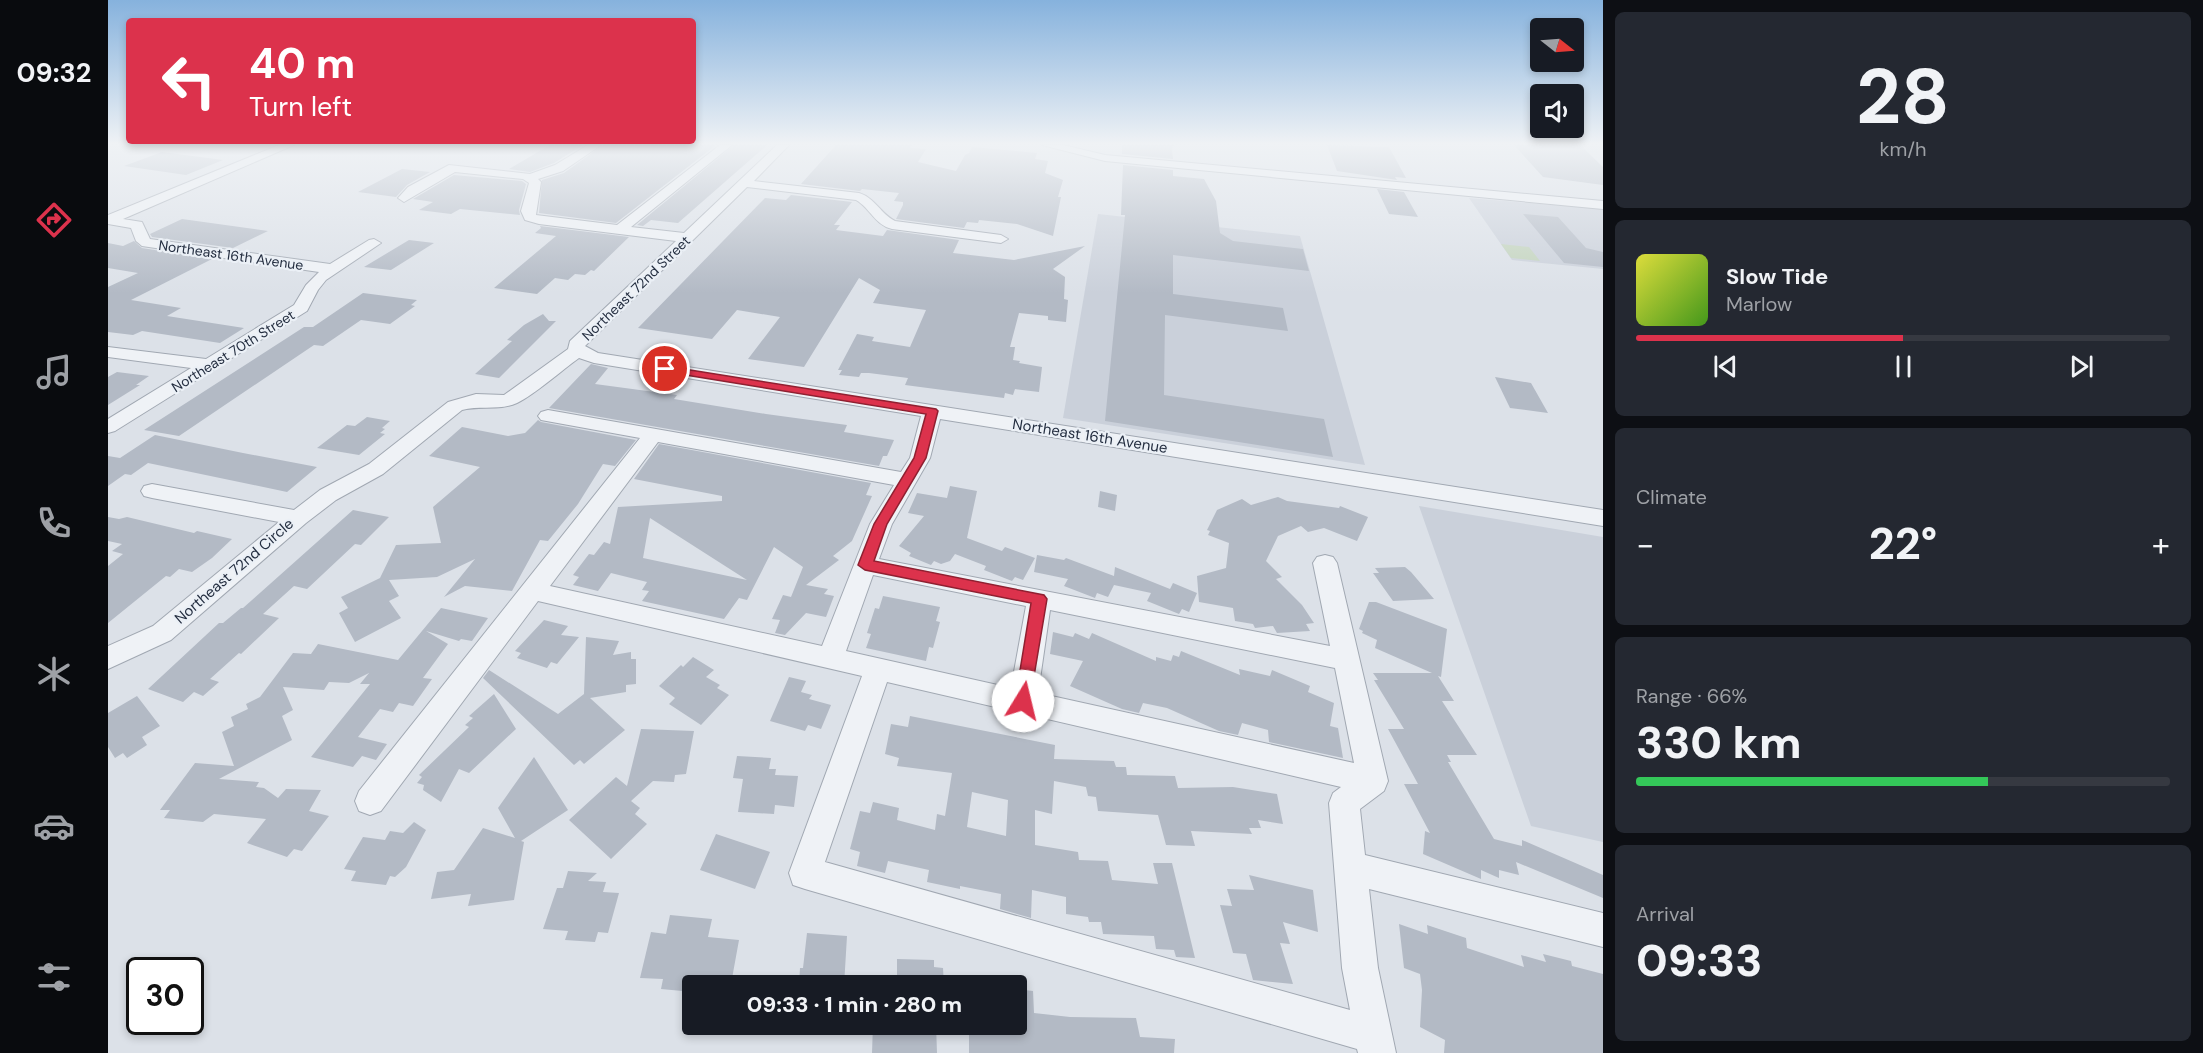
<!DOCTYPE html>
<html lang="en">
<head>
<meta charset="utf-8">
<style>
	:root { --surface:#171b24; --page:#242831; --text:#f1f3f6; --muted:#9ea1a6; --line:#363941; --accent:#dc324c }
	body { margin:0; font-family:"DM Sans",sans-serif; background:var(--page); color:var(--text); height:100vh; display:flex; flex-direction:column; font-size:22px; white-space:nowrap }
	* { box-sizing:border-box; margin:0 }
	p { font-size:20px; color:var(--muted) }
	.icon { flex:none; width:33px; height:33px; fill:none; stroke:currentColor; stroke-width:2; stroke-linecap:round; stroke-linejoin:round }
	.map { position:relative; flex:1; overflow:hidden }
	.panel { display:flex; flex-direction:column; gap:12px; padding:12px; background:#0d0f14; width:600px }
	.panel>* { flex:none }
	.guide { position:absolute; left:18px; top:18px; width:570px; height:126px; border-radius:6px; box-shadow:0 3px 9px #0003; background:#dc324c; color:#fff; overflow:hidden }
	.needle { width:39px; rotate:107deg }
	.tools { position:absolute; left:1422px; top:18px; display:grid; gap:12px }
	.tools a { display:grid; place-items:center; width:54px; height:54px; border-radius:6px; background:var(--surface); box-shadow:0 3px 9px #0003; font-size:30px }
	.speed { position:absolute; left:18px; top:957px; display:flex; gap:12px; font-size:30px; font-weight:700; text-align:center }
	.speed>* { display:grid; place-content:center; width:78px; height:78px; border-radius:50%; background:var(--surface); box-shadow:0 3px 9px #0003; line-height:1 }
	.speed .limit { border:3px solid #111; border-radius:9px; background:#fff; color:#111 }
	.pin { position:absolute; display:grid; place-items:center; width:51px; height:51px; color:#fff; margin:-26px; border:3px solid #fff; border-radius:50%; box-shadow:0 2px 6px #0007 }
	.me { position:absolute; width:66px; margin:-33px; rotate:9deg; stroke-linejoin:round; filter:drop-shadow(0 0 4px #0008) }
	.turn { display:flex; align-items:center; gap:21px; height:126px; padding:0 24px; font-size:27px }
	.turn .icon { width:78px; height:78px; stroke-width:2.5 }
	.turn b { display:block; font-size:42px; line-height:51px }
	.big { font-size:45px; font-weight:800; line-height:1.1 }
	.panel .card { flex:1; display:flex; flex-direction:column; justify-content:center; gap:9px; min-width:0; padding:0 21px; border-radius:9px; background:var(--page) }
	.panel .dial { align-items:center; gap:0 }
	.dial b { font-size:78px; line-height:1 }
	.song { display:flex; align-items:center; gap:18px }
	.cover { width:72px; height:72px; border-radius:9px; background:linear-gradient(135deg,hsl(60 70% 55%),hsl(100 70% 35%)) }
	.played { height:6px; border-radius:3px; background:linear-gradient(90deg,var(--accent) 50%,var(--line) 50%) }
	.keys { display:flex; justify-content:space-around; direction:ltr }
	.heat { display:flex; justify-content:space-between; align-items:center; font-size:33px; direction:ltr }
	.charge { height:9px; border-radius:4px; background:linear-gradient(90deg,#34c759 66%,var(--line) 0) }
	.trip { position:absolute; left:574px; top:975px; width:345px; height:60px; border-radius:6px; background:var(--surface); box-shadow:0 3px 9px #0003; font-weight:800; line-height:60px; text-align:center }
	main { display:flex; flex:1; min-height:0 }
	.dock { display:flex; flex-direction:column; width:108px; justify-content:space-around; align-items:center; background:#090b0e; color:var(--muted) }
	.dock .icon { width:42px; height:42px }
	.dock .active { color:var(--accent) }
	.dock b { font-size:27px; color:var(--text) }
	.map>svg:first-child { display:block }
	.built { fill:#cad0da }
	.green { fill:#c2d3bc }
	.building { fill:#b3bac5; fill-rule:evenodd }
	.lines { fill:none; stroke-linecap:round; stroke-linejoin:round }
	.minor-casing { stroke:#a1a8b2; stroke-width:2 }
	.minor { fill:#eff2f6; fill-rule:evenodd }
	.route { fill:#dc324c; stroke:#8f2031; stroke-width:1.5 }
	.labels { text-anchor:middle; stroke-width:4.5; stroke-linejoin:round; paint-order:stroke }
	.far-street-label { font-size:14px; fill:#242e40; stroke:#ebf0f6 }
	.street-label { font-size:15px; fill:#242e40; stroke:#ebf0f6 }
</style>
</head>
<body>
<main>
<nav class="dock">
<b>09:32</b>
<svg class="icon active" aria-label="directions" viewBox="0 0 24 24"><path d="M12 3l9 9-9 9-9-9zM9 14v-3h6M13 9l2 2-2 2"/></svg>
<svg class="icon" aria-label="music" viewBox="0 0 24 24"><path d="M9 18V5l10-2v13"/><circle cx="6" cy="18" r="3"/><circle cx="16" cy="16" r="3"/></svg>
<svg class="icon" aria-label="phone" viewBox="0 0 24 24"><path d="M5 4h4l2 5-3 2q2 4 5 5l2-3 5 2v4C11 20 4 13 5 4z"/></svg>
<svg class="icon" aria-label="climate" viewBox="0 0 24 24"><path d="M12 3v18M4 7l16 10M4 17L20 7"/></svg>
<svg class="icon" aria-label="car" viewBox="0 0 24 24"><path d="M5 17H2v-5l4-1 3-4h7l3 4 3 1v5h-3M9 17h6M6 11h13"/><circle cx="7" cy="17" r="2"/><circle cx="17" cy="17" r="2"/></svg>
<svg class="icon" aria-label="filters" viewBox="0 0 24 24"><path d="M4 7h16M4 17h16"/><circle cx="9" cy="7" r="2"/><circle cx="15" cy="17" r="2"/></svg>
</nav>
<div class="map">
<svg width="1495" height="1053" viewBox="0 0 1495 1053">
	<rect width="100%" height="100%" fill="#dce1e8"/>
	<path class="built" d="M1361 198 1495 209V269L1404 260Z
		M990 214 1192 236 1257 465 955 418Z
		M1311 506 1495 537V842L1423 826Z"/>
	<path class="green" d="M1393 244 1421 247 1432 261 1403 258Z"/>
	<path class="building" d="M442 145H475L446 163 422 172 401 169Z
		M495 145H608L508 223 431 213 434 180 456 173Z
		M626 145H659L570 223 543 220 535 226 529 225Z
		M728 145H804L802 148 818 149 810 162 848 171 857 155 861 153 864 147 929 153 927 159 940 161 937 173 955 180 950 197H953L945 236 909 224 871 220 870 223 859 222 856 228 788 219 795 205V202L786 201 791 193 754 189 752 191 693 184Z
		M1014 145H1066L1064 149 1065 159 1014 154Z
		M1219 145 1281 147 1298 178 1287 177 1289 180 1229 171Z
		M1406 145H1472L1495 167V185L1435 177Z
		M54 152 115 160 78 175 16 166Z
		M1015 165 1065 170V176L1096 179 1108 201 1112 233 1125 241 1195 249 1201 271 1065 255V294L1175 308 1180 331 1057 315 1056 395 1216 419 1225 457 997 421 1017 215H1013Z
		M294 169 322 172 299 185 288 197 250 192Z
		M346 175 414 181 418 184 411 210 412 215 352 209 343 214 311 210 325 202 305 199Z
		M1269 189 1296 192 1310 217 1281 214Z
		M683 195 744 202 726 225H732L728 230 775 236 779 230 851 240 845 253 906 260 977 246 945 269 957 277 956 299 960 300 958 322 940 320V316L911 313 902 347H907L905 360 912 361 911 363 934 367 931 392 907 389 905 395 897 393 896 398 797 385 800 378 761 373H753L751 377 731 375 734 370H730L749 334 766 337 764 341 802 347 818 310 765 303 772 290 751 278 696 367 640 359 672 317 629 310 604 339 530 328 657 198 678 200Z
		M1415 214 1450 217 1478 248 1495 252V267L1456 263Z
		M74 219 160 231 125 248 44 237 42 234Z
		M432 226 521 237 486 271 483 270 477 275 467 274 460 280 447 278 429 294 386 288 448 236 427 233 433 228Z
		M301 240 326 243 283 270 256 267Z
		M26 241 34 248 104 259 23 300 73 308 59 316 136 328 112 343 34 331 25 335 0 332V287L30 273 0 268V243L15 246Z
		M255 293 309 300 303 305 307 306 282 324 253 320 215 346 206 345 71 436 36 430 196 327H205Z
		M435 314 441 321H448L391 378 367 374 404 341 399 340 416 325Z
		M483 364 500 368 487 384 569 395 566 399 658 414 739 425 736 432 786 440 779 456H775L771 466 441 408Z
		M9 372 41 376 28 385H32L0 405V377Z
		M1387 377 1423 383 1440 413 1402 408Z
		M259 417 282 421 274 428 277 429 272 433 277 434 251 455 209 448 239 425 247 426Z
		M430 420 433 422 528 440 507 466 495 464 470 504 440 541 432 540 404 591 357 586 336 597 367 559 329 577 281 580 291 596 281 601 293 618 247 642 231 613 240 608 233 597 272 578 288 545 333 543 325 507 372 467 321 456 354 427 400 436 417 433Z
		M47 435 135 453 209 467 179 492 40 463 23 475 17 474 0 486V456L12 458Z
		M551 444 763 483 758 495 764 496 744 541 725 556 731 560 698 585 720 589 716 594 726 596 718 617 698 613 677 635 667 633 672 620 664 619 675 595 683 597 695 567 666 547 639 600 631 598 616 619 534 601 541 591 534 590 539 582 503 573 490 591 465 585 471 577 465 575 481 554 486 555 496 542 502 544 510 507 614 501V496L526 479ZM542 518 639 580 535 558Z
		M842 486 869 491 859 538 894 551 897 547 927 558 915 580 907 577 904 581 876 570 878 566 847 554 842 561 833 564 826 561 823 565 801 556 803 553 791 546 816 516 800 513 809 493 839 498Z
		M992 491 1009 495 1007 511 990 507Z
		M1170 497 1179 501 1231 508 1232 506 1260 517 1249 541 1216 528 1200 532 1193 526 1170 536 1158 561 1174 577 1168 579 1194 605 1206 623 1198 624 1202 631 1169 633 1165 626 1147 628 1145 624 1127 621 1125 608 1091 602 1089 576 1118 568 1121 543 1100 535 1102 531 1099 530 1109 510 1134 499 1143 505Z
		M245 510 281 517 253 545 247 544 199 589 186 586 155 614 171 618 133 654 131 653 102 679 111 682 95 696 86 692 75 702 40 689 111 623H115L133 608H135Z
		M0 517 11 519 19 517 86 533 89 531 124 539 104 558 84 572 71 569 62 577 58 576 0 623V566L15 554 4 551 14 544 0 541Z
		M929 555 956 560 958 558 1006 576 1007 567 1062 589 1065 583 1089 593 1081 612 1074 609 1071 614 1039 601 1043 593 1006 585 1000 597 989 593 987 598 956 586 960 579 926 572Z
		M1297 567 1303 572 1326 599 1285 601 1265 573H1271L1267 568Z
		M775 596 832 607 828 621 832 622 825 648 821 647 818 661 758 648 763 634 759 633 767 608 771 609Z
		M1261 602H1268L1339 629 1333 677 1330 676 1346 701H1334L1369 755H1339L1343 762H1340L1386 839 1414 846V840L1495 875V898L1408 862 1411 875 1391 870V878L1373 870V879L1315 854 1317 831 1322 833 1296 784H1310L1280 729H1296L1266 680H1270L1265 673H1324L1267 648 1269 640 1254 633 1255 631 1251 629Z
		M333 608 380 618 364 641 353 639 351 641 318 631 340 644 315 678 324 679 305 706 291 703 285 712 272 709 250 737 279 744 268 760 254 756 245 767 203 757 262 684H252L261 673 241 683 221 682 216 690 175 687 185 710 174 716 184 740 111 779 151 782 148 787 156 788 170 798 178 789 213 790 201 811 221 816 194 851 186 849 179 857 139 843 158 819 106 814 95 822 56 818 62 810H52L87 763 126 766 114 732 126 726 123 717 140 709 138 704 152 697 185 653 203 654 210 644 290 660Z
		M436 620 460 626 453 635 471 637 449 664 443 662 439 668 409 658 413 653 407 651Z
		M945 632 965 637 967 633 981 639 984 633 1048 661V657L1063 661 1065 655 1071 657 1073 651 1132 675 1131 669 1162 676 1164 670 1202 686 1200 692 1226 703 1222 726 1230 728 1235 758 1161 742 1160 730 1134 723 1130 735 1111 731 1059 708 1035 703 1031 713 1014 709 962 686 975 661 942 654Z
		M478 637 511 641 505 655 523 652V659H528V684L518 685V692L482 698 517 730 476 764 472 760 466 765 375 678 381 670 450 714 476 694Z
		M585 657 606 670 598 677 612 685 609 688 621 695 593 725 561 704 567 698 551 686 573 665 575 667Z
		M681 677 698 681 693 692 704 695 701 699 723 705 713 729 700 725 697 731 662 721Z
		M386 694 408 729 361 773 351 769 333 802 315 790 316 785 309 783 314 777 311 775 361 727 357 725 365 718 361 716Z
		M29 696 52 726 34 737 39 745 19 758 15 753 7 758 0 747V713Z
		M802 716 947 745 946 759 1006 761 1008 767H1018L1019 775 1067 776 1070 788 1125 787 1169 794 1175 824 1150 820 1153 828H1141L1144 834 1083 831 1087 846 1058 845 1050 815 990 811 988 797 980 796 978 787 946 781 944 814 927 810V845L970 852 971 860 1000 861 1004 880 1050 884 1045 863H1064L1087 958 1068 957 1066 950 1048 949 1046 936 995 934 993 922H981L980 917 958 914V897L924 890 923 918 892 909 893 894 852 886V889L819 882 821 870 780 861 777 873 749 866 752 852 742 849 752 811 762 813 765 802 791 808 789 820 827 830 829 814 837 816 844 773 789 766 791 758 777 754 783 724 800 727ZM864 792 900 800 898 836 859 827Z
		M533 729 586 731 578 774 567 775 566 782 545 781 523 801 532 808 527 814 539 824 503 859 461 820 508 777 519 786Z
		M629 756 663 758 661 769H668L667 775 690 776 686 807 667 805 666 814 630 812 635 779 625 778Z
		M426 757 460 810 413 841 416 842 406 900 360 906 363 894 323 899 329 872 346 870 375 828 407 838 390 808Z
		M306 822 318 830 298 867 287 877 282 876 278 885 243 881 248 871 236 869 255 837 277 840 282 831 295 833Z
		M608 834 662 852 647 889 592 870Z
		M460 871 489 873 480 881 498 882 495 892 511 893 500 933 490 932 487 942 457 940 460 931 435 929 449 888H455Z
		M1141 875 1205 890 1210 932 1175 922 1182 944 1172 943 1185 984 1145 980 1138 954 1125 953 1112 905 1124 906 1119 889 1146 890Z
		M562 915 604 919 600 937 631 940 623 984 602 982 601 986H585V992L553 989 555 979 532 978 543 932 558 934Z
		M1291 924 1320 934 1319 925 1358 938 1359 948 1416 967 1413 955 1438 962 1435 954 1463 961 1464 966 1495 974V1053H1336L1337 1040 1312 1027 1314 990 1312 974 1296 968Z
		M699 933 739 936 736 986H691L692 968H695Z
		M789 959 826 960V967L835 968 836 986H789Z
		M909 989 925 991 926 1013 962 1017 1028 1018 1032 1037 1067 1039 1066 1053H861V1024H909Z
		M765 1024H828L829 1053H764Z"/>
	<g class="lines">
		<defs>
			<path id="minor" d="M171 145H186L15 219 34 222 42 239 222 264 261 240 266 239 273 243 218 280 210 290 199 311 7 431 0 433V419L83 368 0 357V347L98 359 186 305 198 285 211 272 34 246 28 241 23 228 0 224V215Z
				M480 145H493L455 171 430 179 433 182 428 215 509 225 612 145H624L523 227 576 233 669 145H681L646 181 751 193C767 198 773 214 787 221L893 235 900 239 893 243 784 229C767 225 762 208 748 200L639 187 477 346 490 353 1495 510V526L832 419 822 458 784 524 771 559 1222 646 1205 563 1209 557 1217 555 1225 557 1229 563 1280 781 1276 791 1252 809 1257 855 1495 913V947L1261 889 1270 968 1288 1053H1250L1249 1049 697 889 685 885 681 873 754 676 430 601 273 811 262 815 251 811 247 801 251 791 532 438 433 420 430 416 433 412 440 410 793 472 802 458 813 416 486 363 471 358C454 370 426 395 409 403 392 411 372 405 354 410L275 474 228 500 198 523 63 640 0 669V646L45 626 171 522 44 498 36 496 33 491 36 486 44 484 186 510 212 490 261 464 340 402 368 394 396 395 460 349 462 341 568 241 431 224 417 220 413 211 421 183 415 179 347 172 296 202 290 198 300 187 341 165 422 174 447 165ZM550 442 786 485 762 524 714 646 442 586ZM765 575 918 606 903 688 738 651ZM942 610 1227 668 1246 763 930 693ZM779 682 1233 787 1225 793 1221 803 1234 968 1242 1010 717 862Z
				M934 145H955L997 155 1495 201V209L997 161Z"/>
		</defs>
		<use href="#minor" class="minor-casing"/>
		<use href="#minor" class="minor"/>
	</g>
	<linearGradient id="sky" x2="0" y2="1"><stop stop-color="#86b2dd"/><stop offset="0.49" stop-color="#eff2f5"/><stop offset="1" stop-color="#eff2f5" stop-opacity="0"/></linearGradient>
	<rect width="1495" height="293" fill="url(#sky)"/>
	<path class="route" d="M557 366 828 409 830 411 818 458 779 524 766 561 936 595 939 599 921 706 915 708 909 706 907 701 923 603 757 570 750 565 766 524 806 458 818 414 553 371 551 369Z"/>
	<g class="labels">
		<g class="far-street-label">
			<text transform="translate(123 255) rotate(8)" y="5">Northeast 16th Avenue</text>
			<text transform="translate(528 288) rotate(-44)" y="5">Northeast 72nd Street</text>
			<text transform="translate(125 351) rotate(-32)" y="5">Northeast 70th Street</text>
		</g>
		<g class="street-label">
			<text transform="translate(982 436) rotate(9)" y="5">Northeast 16th Avenue</text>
			<text transform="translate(126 571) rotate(-41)" y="5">Northeast 72nd Circle</text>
		</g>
	</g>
</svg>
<div class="tools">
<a><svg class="needle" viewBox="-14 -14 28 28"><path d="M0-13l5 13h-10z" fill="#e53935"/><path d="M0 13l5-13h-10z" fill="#9ea1a6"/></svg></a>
<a><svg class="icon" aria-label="sound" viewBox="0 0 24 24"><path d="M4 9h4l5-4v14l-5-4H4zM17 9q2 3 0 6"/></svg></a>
</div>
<div class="speed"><div class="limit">30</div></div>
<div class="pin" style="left:557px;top:369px;background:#d93025"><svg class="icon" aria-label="arrive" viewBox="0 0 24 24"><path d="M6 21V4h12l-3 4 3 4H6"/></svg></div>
<svg class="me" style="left:915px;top:701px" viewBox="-20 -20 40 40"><circle r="19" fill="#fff"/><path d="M0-13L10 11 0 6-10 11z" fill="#dc324c"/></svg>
<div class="trip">09:33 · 1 min · 280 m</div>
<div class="guide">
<div class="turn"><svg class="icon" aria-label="left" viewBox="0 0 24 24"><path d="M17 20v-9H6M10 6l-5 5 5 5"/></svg><div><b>40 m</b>Turn left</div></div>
</div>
</div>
<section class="panel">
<div class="card dial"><b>28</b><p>km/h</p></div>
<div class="card">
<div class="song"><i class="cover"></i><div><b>Slow Tide</b><p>Marlow</p></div></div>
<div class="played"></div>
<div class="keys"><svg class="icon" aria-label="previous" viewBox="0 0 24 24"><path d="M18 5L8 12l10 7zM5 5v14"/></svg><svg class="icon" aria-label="pause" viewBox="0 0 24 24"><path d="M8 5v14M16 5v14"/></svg><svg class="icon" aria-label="next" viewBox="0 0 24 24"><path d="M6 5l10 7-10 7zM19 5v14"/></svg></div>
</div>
<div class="card"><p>Climate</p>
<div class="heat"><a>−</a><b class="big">22°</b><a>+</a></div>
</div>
<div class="card"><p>Range · 66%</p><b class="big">330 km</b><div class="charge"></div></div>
<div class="card"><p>Arrival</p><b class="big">09:33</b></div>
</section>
</main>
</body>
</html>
